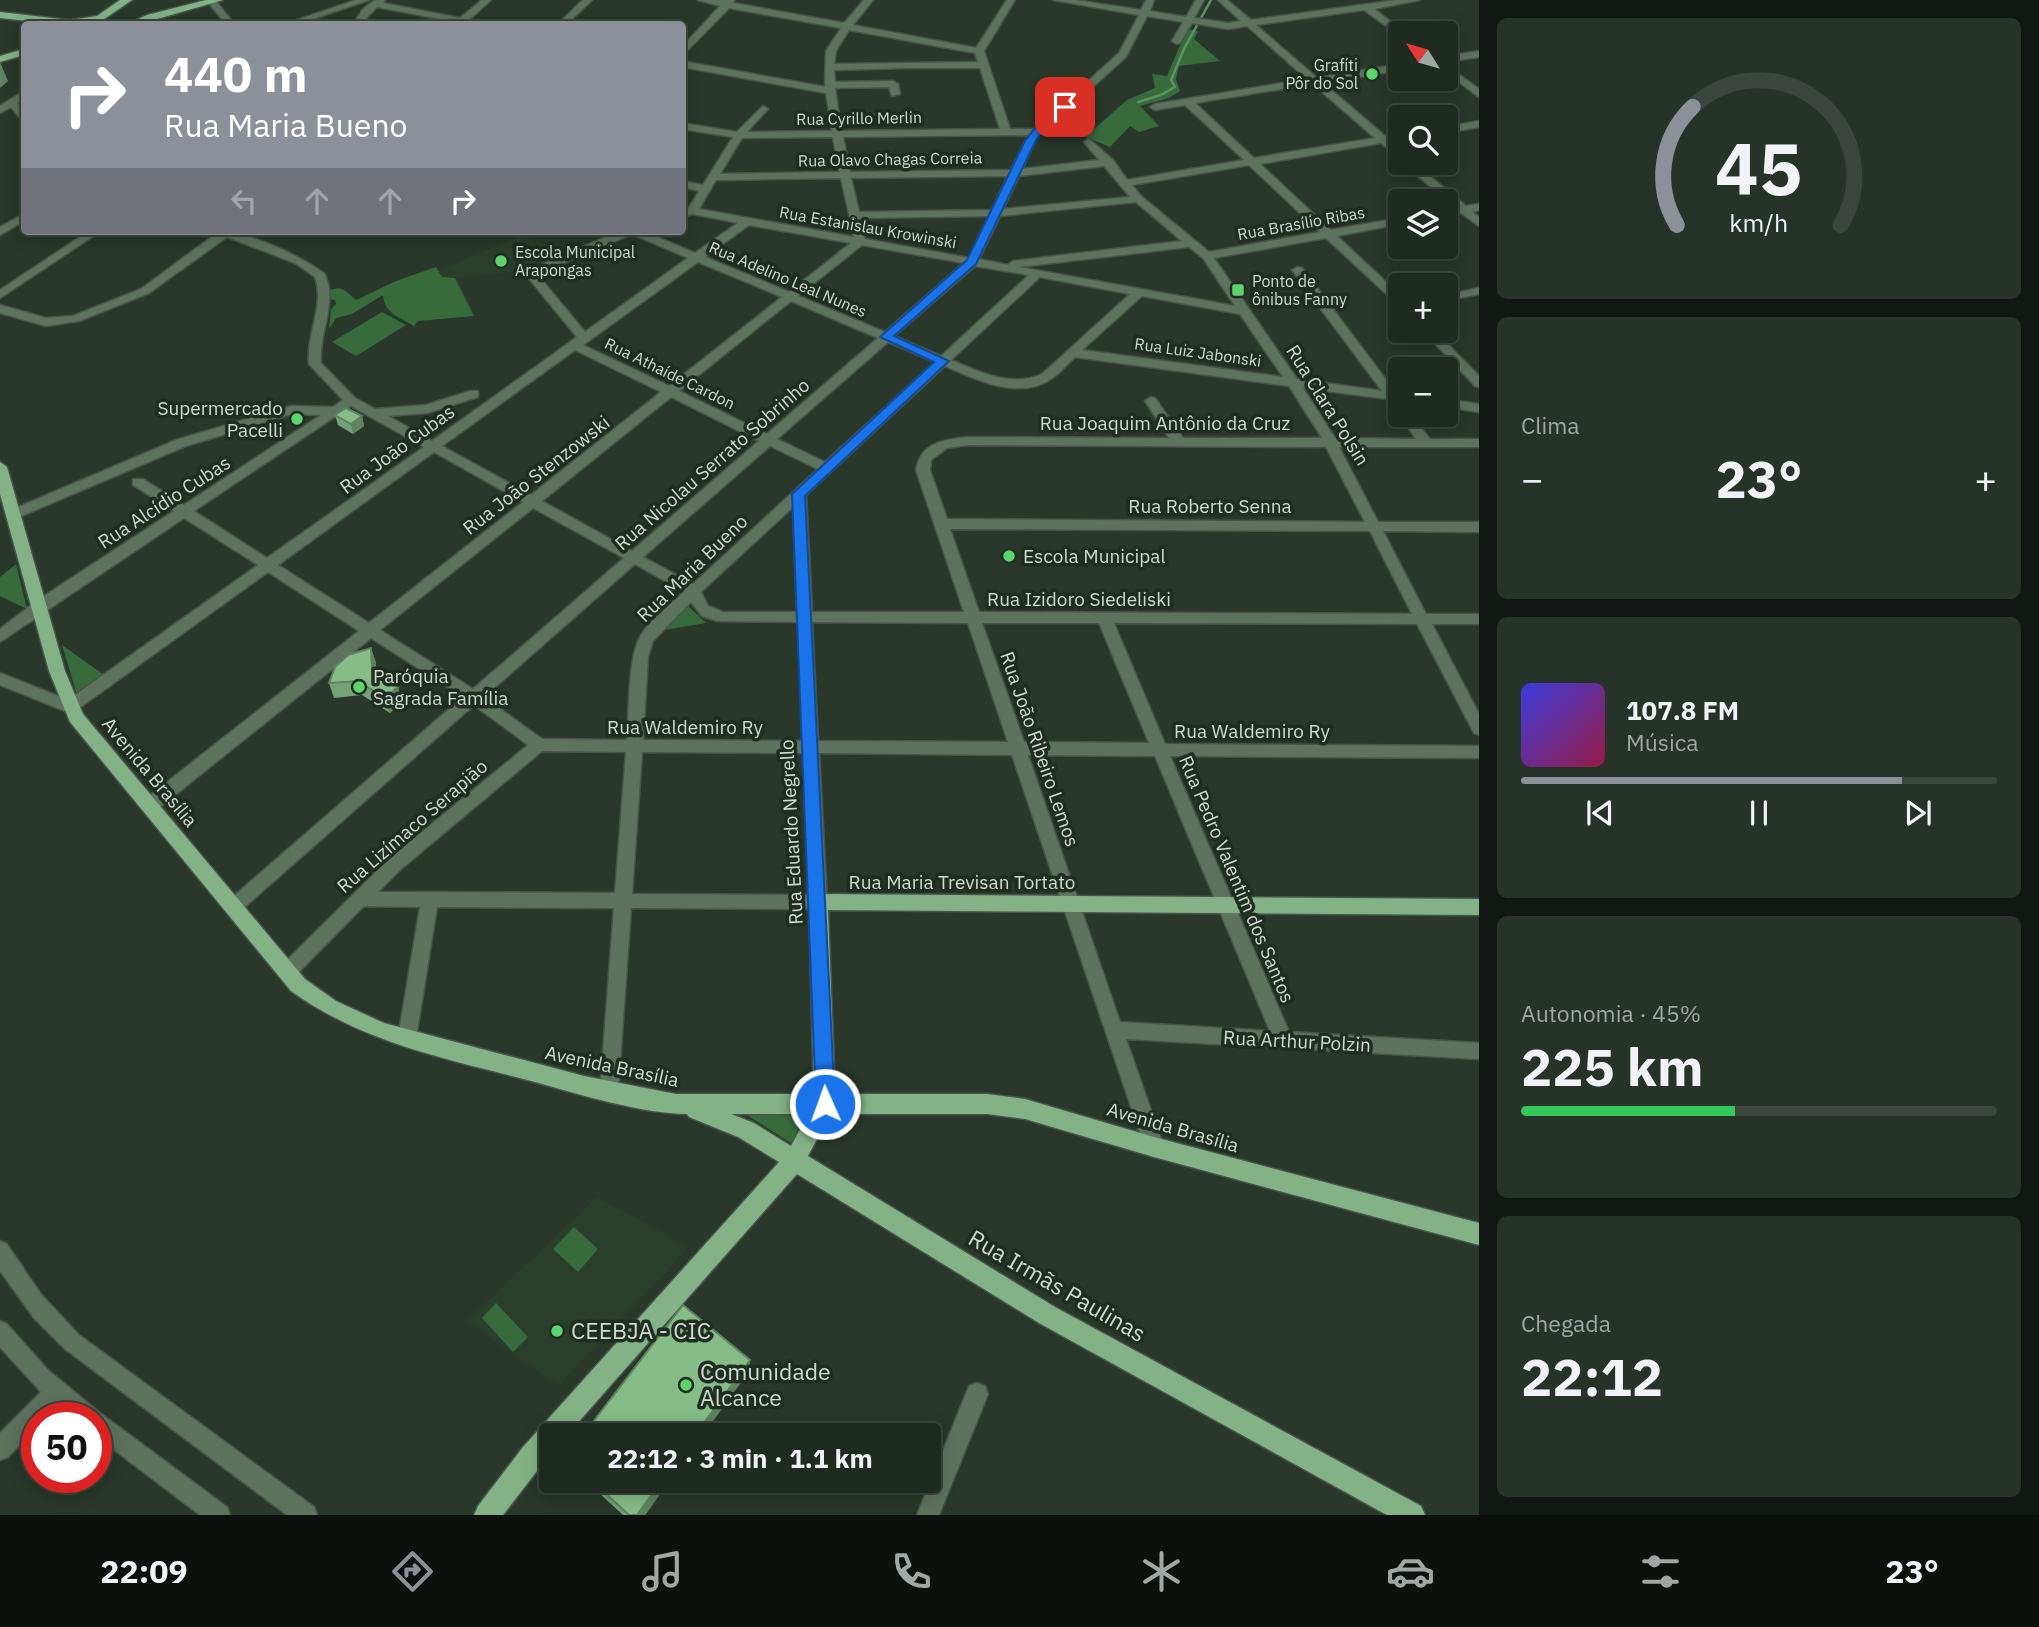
<!DOCTYPE html>
<html lang="pt">
<head>
<meta charset="utf-8">
<style>
	:root { --surface:#1f2a20; --page:#273229; --text:#f1f3f6; --muted:#a1a7a5; --line:#3c463e; --accent:#8c9099 }
	body { margin:0; font-family:"IBM Plex Sans",sans-serif; background:var(--page); color:var(--text); height:100vh; display:flex; flex-direction:column; font-size:26px; white-space:nowrap }
	* { box-sizing:border-box; margin:0 }
	p { font-size:23px; color:var(--muted) }
	.icon { flex:none; width:38px; height:38px; fill:none; stroke:currentColor; stroke-width:2; stroke-linecap:round; stroke-linejoin:round }
	.map { position:relative; flex:1; overflow:hidden }
	.drawer { display:flex; flex-direction:column; gap:18px; padding:18px; background:#111712; width:560px }
	.drawer>* { flex:none }
	.top-card { position:absolute; left:21px; top:21px; width:665px; height:214px; border-radius:7px; box-shadow:0 4px 18px #0003,0 0 0 2px var(--line); background:#8c9099; color:#fff; overflow:hidden }
	.needle { width:46px; rotate:307deg }
	.fabs { position:absolute; left:1388px; top:21px; display:grid; gap:14px }
	.fabs a { display:grid; place-items:center; width:70px; height:70px; border-radius:7px; background:var(--surface); box-shadow:0 4px 18px #0003,0 0 0 2px var(--line); font-size:35px }
	.speed { position:absolute; left:21px; top:1402px; display:flex; gap:14px; font-size:35px; font-weight:700; text-align:center }
	.speed>* { display:grid; place-content:center; width:91px; height:91px; border-radius:50%; background:var(--surface); box-shadow:0 4px 18px #0003,0 0 0 2px var(--line); line-height:1 }
	.speed .limit { border:10px solid #d22; background:#fff; color:#111 }
	.pin { position:absolute; display:grid; place-items:center; width:60px; height:60px; color:#fff; margin:-30px; border-radius:14px; box-shadow:0 4px 10px #0006 }
	.me { position:absolute; width:77px; margin:-38px; rotate:358deg; stroke-linejoin:round; filter:drop-shadow(0 0 5px #0008) }
	.turn { display:flex; align-items:center; gap:24px; height:147px; padding:0 28px; font-size:32px }
	.turn .icon { width:91px; height:91px; stroke-width:2.5 }
	.turn b { display:block; font-size:49px; line-height:60px }
	.lanes { display:flex; align-items:center; height:66px; padding:0 28px; background:#0003; justify-content:center; gap:35px; direction:ltr }
	.lanes .off { opacity:.35 }
	.big { font-size:52px; font-weight:800; line-height:1.1 }
	.drawer .widget { flex:1; display:flex; flex-direction:column; justify-content:center; gap:10px; min-width:0; padding:0 24px; border-radius:10px; background:var(--page) }
	.drawer .dial { align-items:center; gap:0 }
	.dial svg { height:182px; overflow:visible; fill:none; stroke:var(--line); stroke-width:7; stroke-linecap:round; text-anchor:middle }
	.dial text { fill:var(--text); stroke:none }
	.song { display:flex; align-items:center; gap:21px }
	.cover { width:84px; height:84px; border-radius:10px; background:linear-gradient(135deg,hsl(240 70% 55%),hsl(340 70% 35%)) }
	.played { height:7px; border-radius:4px; background:linear-gradient(90deg,var(--accent) 80%,var(--line) 80%) }
	.keys { display:flex; justify-content:space-around; direction:ltr }
	.heat { display:flex; justify-content:space-between; align-items:center; font-size:38px; direction:ltr }
	.charge { height:10px; border-radius:5px; background:linear-gradient(90deg,#34c759 45%,var(--line) 0) }
	.trip { position:absolute; left:539px; top:1423px; width:402px; height:70px; border-radius:7px; background:var(--surface); box-shadow:0 4px 18px #0003,0 0 0 2px var(--line); font-weight:800; line-height:70px; text-align:center }
	.menu { display:flex; height:112px; justify-content:space-around; align-items:center; background:#0c110d; color:var(--muted) }
	.menu .icon { width:49px; height:49px }
	.menu .on { color:var(--accent) }
	.menu b { font-size:32px; color:var(--text) }
	main { display:flex; flex:1; min-height:0 }
	.map>svg:first-child { display:block }
	.built { fill:#2a3f2b }
	.green { fill:#376b3c }
	.lines { fill:none; stroke-linecap:round; stroke-linejoin:round }
	.stream { stroke:#5c9361; stroke-width:2.5 }
	.minor-casing { stroke:#475548; stroke-width:3 }
	.major-casing { stroke:#475548; stroke-width:3 }
	.minor { fill:#5d735e; fill-rule:evenodd }
	.major { fill:#83b286; fill-rule:evenodd }
	.wall { fill:#72a275 }
	.shaded-wall { fill:#5d845f }
	.building { fill:#85bc88; stroke:#5d845f; stroke-width:2 }
	.route { fill:#1a73e8; stroke:#114b97; stroke-width:2 }
	.poi-dot { fill:#5cd56d; stroke:#1f2e20; stroke-width:2.5 }
	.labels { text-anchor:middle; stroke-width:7; stroke-linejoin:round; paint-order:stroke }
	.far-poi-label { font-size:16px; fill:#d0dad0; stroke:#1f2e20; text-anchor:start }
	.far-street-label { font-size:16px; fill:#d0dad0; stroke:#1f2e20 }
	.street-label { font-size:19px; fill:#d0dad0; stroke:#1f2e20 }
	.poi-label { font-size:19px; fill:#d0dad0; stroke:#1f2e20; text-anchor:start }
	.near-street-label { font-size:23px; fill:#d0dad0; stroke:#1f2e20 }
	.near-poi-label { font-size:23px; fill:#d0dad0; stroke:#1f2e20; text-anchor:start }
</style>
</head>
<body>
<main>
<div class="map">
<svg width="1479" height="1515" viewBox="0 0 1479 1515">
	<rect width="100%" height="100%" fill="#29382a"/>
	<path class="built" d="M520 236 548 245 559 252 521 271 455 278 442 277 440 270Z
		M597 1197 689 1247 558 1386 467 1321Z"/>
	<path class="green" d="M1187 29 1198 31 1194 39 1220 61 1179 66 1176 79 1180 91 1169 98 1140 106 1159 126 1139 132 1130 126 1110 147 1073 132 1048 130 1055 120 1078 128 1094 129 1127 100 1155 88 1152 74 1167 76Z
		M436 267 442 277 455 278 474 316 418 321 414 326C399 317 384 313 383 295L352 314 336 318 329 329 331 309 336 304 335 300 329 299 328 291C342 284 345 291 356 300L396 281Z
		M382 312 406 325 356 356 332 342Z
		M16 564 27 609 0 596V577Z
		M686 604 706 623 658 631Z
		M62 645 104 675 77 695Z
		M810 1114 794 1145 747 1115Z
		M574 1227 598 1249 578 1272 553 1249Z
		M496 1303 528 1337 513 1352 482 1318Z"/>
	<g class="lines">
		<path class="stream" d="M1138 102 1161 95 1175 87 1171 80 1184 49 1211 0"/>
		<defs>
			<path id="minor" d="M209 0H215L234 24H226L208 2Z
				M356 0H369L298 24H285Z
				M375 0H385L383 3 460 18 482 0H491L469 20 482 24H454L455 22 377 7 361 24H353L363 9Z
				M583 0H592L567 24H558Z
				M698 0H735L733 3 844 23 864 0H873L853 25 976 48 1007 0H1015L984 51 1010 129H1035L1119 53 1139 15 1053 0H1075L1141 10 1146 0H1154L1150 11 1186 17 1196 0H1204L1194 18 1228 23 1241 21 1218 0H1227L1251 20 1397 0H1420L1374 9 1403 31 1404 33H1400V36L1364 10 1256 25 1317 78 1400 64V70L1323 83 1385 136 1400 134V140L1391 142 1400 150V158L1381 143 1260 164 1331 230 1400 218V224L1337 236 1400 295V304L1396 303 1326 238 1214 258 1297 379 1382 391 1292 270 1298 267 1302 268 1396 393H1400V402L1395 404 1388 399 1303 388 1335 438 1416 439 1399 415 1400 413 1411 415 1430 439H1479V447H1339L1378 522H1479V532L1383 531 1426 614H1479V624H1432L1479 714V735L1474 733 1417 624 1114 623 1165 744 1479 746V758L1170 756 1289 1032 1479 1043V1059L1126 1039 1164 1147 1161 1154 1154 1156 1147 1154 1012 755 819 753 827 902 824 907 818 909 631 908 618 1091 616 1097 609 1100 602 1097 600 1091 614 908 437 907 416 1038 413 1044 407 1046 401 1044 398 1038 420 907 364 906 293 978 287 980 281 978 278 972 281 966 389 859 528 745 474 705 239 912 233 914 227 912 224 907 227 902 463 697 371 638 155 811H143L141 806 143 801 359 631 268 572 75 711H65L0 685V673L68 700 258 565 184 518 0 642V629L35 602 174 511 133 485V479H143L184 505 321 415 292 414 186 446 19 517H9L7 514 9 511 176 440 291 406 333 407 343 400 309 364C306 334 325 306 315 277L295 263 227 237 149 293 79 321 46 326 0 313V305L46 318 73 316 141 289 217 233 216 231C248 231 296 254 324 273 339 301 318 333 321 363L355 398 375 409 426 405 470 391H478V397L427 413 388 416 432 441 577 337 526 275V271L620 231H643L695 253 738 223 693 214 682 217V211L688 209 699 191 682 187V181L703 185 733 137 682 129V123L737 132 763 106 768 109 747 132 832 131 826 93 682 67V61L825 87 826 51 841 28 729 8 682 56V47L720 6ZM1147 16 1183 22 1172 41 1177 44 1180 43 1192 23 1228 29 1247 26 1307 79 1155 104 1150 107 1155 110 1185 105 1244 160 1127 180 1113 160 1089 139 1084 142 1099 160 1022 169 1037 137 1126 57ZM849 30 975 53 978 62 834 64 836 51ZM908 68H980L1000 129 842 131 840 121 899 120 904 117 899 114 839 115 835 88 889 87 892 96 900 94 898 84 893 81 835 82 834 70ZM1313 84 1375 138 1254 158 1195 103ZM1029 135 1011 170 850 172 843 137ZM833 137 839 172 720 174 742 138ZM1249 165 1320 232 1209 252 1142 197 1132 185ZM1104 166 1130 197 1003 209 1019 176ZM1008 176 992 210 859 212 851 178ZM841 178 854 237 699 209 716 180ZM1136 202 1182 241 1013 261 1008 265 979 259 1000 216ZM989 216 969 258 865 239 860 218ZM749 225 851 243 789 292 705 257ZM632 234 688 258 585 332 537 274ZM862 245 964 263 885 332 798 296ZM1189 247 1203 258 1235 306 1019 267ZM698 262 782 297 669 386 583 345ZM975 266 1029 275 941 356 894 336ZM1040 277 1130 294 1042 374C1010 388 981 372 951 360ZM1142 296 1240 314 1283 377 1082 350ZM791 301 878 338 767 434 679 391ZM888 342 935 362 825 462 777 439ZM575 350 661 392 531 495 442 446ZM1075 357 1289 386 1322 438H1183L1155 398 1151 397 1145 401 1169 438 967 437C943 440 921 442 916 470L964 612H812L806 495 945 366C975 379 1018 401 1051 379 1060 373 1067 364 1075 357ZM671 397 759 441 632 551 542 501ZM351 406 424 447 267 558 194 511ZM967 445 1326 447 1365 522 947 519 930 470 931 460 947 448ZM770 446 818 469 693 584 643 557ZM434 452 523 502 369 623 278 565ZM793 507 797 612H723L708 606 701 592ZM533 508 624 558 473 689 380 630ZM950 529 1370 531 1412 614 979 612ZM635 564 684 592C669 605 652 618 641 635 628 655 629 714 627 740L542 739 484 697ZM691 602 702 616 717 621 798 622 803 741 643 740 648 657 653 641ZM812 622 968 623 1008 742 818 741ZM982 623H1099L1149 743 1024 742ZM542 751 626 752 615 893 378 892 401 869ZM642 752 803 753 809 895 632 894ZM1028 755 1155 756 1270 1031 1120 1022Z
				M1479 51V57L1446 62V56Z
				M1446 65 1479 89V97L1446 72Z
				M24 91V98L17 103 24 111V119L20 118 11 107 0 113V106Z
				M1479 121V127L1446 133V127Z
				M1403 163H1414L1466 206 1479 204V210L1472 212 1479 217V226L1461 213 1446 216V210L1455 208Z
				M24 214V221L0 235V227Z
				M89 231H101L0 298V290Z
				M541 231 534 235 529 232V231Z
				M1479 288V294L1446 301V295Z
				M1423 331H1435L1479 376V387L1475 386Z
				M1446 399 1479 404V412L1446 407Z
				M0 1241 7 1244 40 1293 79 1335 314 1507 317 1515H287L65 1349 34 1318 0 1271Z
				M0 1321 7 1324 48 1370 100 1413 227 1507 230 1515H200L96 1436V1418H73L58 1406 46 1418H37V1427L8 1457 0 1460V1433L41 1392 0 1347Z
				M977 1383 985 1386 988 1394 939 1515H917L969 1386Z"/>
			<path id="major" d="M120 0H132L97 24H57L0 18V12L70 20 97 16Z
				M206 0H223L140 24H127L147 15Z
				M24 49V55L0 62V56Z
				M0 462 7 467 65 671 83 714 305 979 336 1001 384 1023 584 1076 676 1094H814L809 902 811 896 818 894 1479 899V915L828 910 835 1094H987L1025 1099 1154 1137 1479 1223V1245L1154 1157 1025 1119 987 1114H830L808 1156 1055 1307 1421 1506 1425 1515H1387L1039 1323 797 1174 567 1435H551V1453L503 1515H474L478 1506 523 1447 779 1162 738 1137 689 1117 687 1114C643 1114 578 1094 535 1082 449 1059 365 1044 291 991L70 722 49 671 0 494ZM731 1114H808L791 1146 754 1123Z"/>
		</defs>
		<use href="#minor" class="minor-casing"/>
		<use href="#major" class="major-casing"/>
		<use href="#minor" class="minor"/>
		<use href="#major" class="major"/>
	</g>
	<path class="wall" d="M335 415 362 416 364 426 353 434 338 425Z
		M371 648 376 663V673L398 687 402 701 390 713 362 695 334 698 329 683Z
		M585 1480H670L645 1515H623Z"/>
	<path class="shaded-wall" d="M0 62 8 81 0 88Z
		M362 416 364 426 353 434 351 424Z
		M371 648 376 663V684L372 670Z
		M398 687 402 701 390 713 385 698Z
		M750 1360V1370L703 1435H695Z
		M662 1480H670L645 1515H637Z"/>
	<path class="building" d="M346 408 362 416 351 424 335 415Z
		M371 648 372 670 398 687 385 698 358 681 329 683 335 667 348 655Z
		M683 1305 750 1360 695 1435H583Z
		M591 1480H662L637 1515H629Z"/>
	<path class="route" d="M1065 104 1070 107 1069 110 1046 127 1035 142 976 264 894 336 949 361 805 496 835 1104 832 1110 825 1113 819 1110 816 1104 792 494 934 362 880 337 967 260 1025 141 1039 123Z"/>
	<g class="poi-dot">
		<circle cx="1372" cy="74" r="7"/>
		<circle cx="501" cy="261" r="7"/>
		<rect x="1231" y="283" width="14" height="14" rx="3.5"/>
		<circle cx="297" cy="419" r="7"/>
		<circle cx="1009" cy="556" r="7"/>
		<circle cx="359" cy="687" r="7"/>
		<circle cx="557" cy="1331" r="7"/>
		<circle cx="686" cy="1385" r="7"/>
	</g>
	<g class="labels">
		<g class="far-poi-label">
			<text x="1358" y="71" text-anchor="end">Grafíti<tspan x="1358" dy="18">Pôr do Sol</tspan></text>
			<text x="515" y="258">Escola Municipal<tspan x="515" dy="18">Arapongas</tspan></text>
			<text x="1252" y="287">Ponto de<tspan x="1252" dy="18">ônibus Fanny</tspan></text>
		</g>
		<g class="far-street-label">
			<text transform="translate(859 118) rotate(-1)" y="6">Rua Cyrillo Merlin</text>
			<text transform="translate(890 159) rotate(-1)" y="6">Rua Olavo Chagas Correia</text>
			<text transform="translate(1301 223) rotate(-10)" y="6">Rua Brasílio Ribas</text>
			<text transform="translate(868 227) rotate(10)" y="6">Rua Estanislau Krowinski</text>
			<text transform="translate(788 279) rotate(23)" y="6">Rua Adelino Leal Nunes</text>
			<text transform="translate(1198 352) rotate(8)" y="6">Rua Luiz Jabonski</text>
			<text transform="translate(670 373) rotate(26)" y="6">Rua Athaíde Cardon</text>
		</g>
		<g class="street-label">
			<text transform="translate(1328 405) rotate(58)" y="7">Rua Clara Polsin</text>
			<text x="1165" y="430">Rua Joaquim Antônio da Cruz</text>
			<text transform="translate(397 449) rotate(-36)" y="7">Rua João Cubas</text>
			<text transform="translate(712 464) rotate(-41)" y="7">Rua Nicolau Serrato Sobrinho</text>
			<text transform="translate(536 475) rotate(-38)" y="7">Rua João Stenzowski</text>
			<text transform="translate(164 502) rotate(-33)" y="7">Rua Alcídio Cubas</text>
			<text x="1210" y="513">Rua Roberto Senna</text>
			<text transform="translate(692 568) rotate(-44)" y="7">Rua Maria Bueno</text>
			<text x="1079" y="606">Rua Izidoro Siedeliski</text>
			<text x="685" y="734">Rua Waldemiro Ry</text>
			<text x="1252" y="738">Rua Waldemiro Ry</text>
			<text transform="translate(1040 749) rotate(71)" y="7">Rua João Ribeiro Lemos</text>
			<text transform="translate(150 772) rotate(50)" y="7">Avenida Brasília</text>
			<text transform="translate(412 826) rotate(-41)" y="7">Rua Lizímaco Serapião</text>
			<text transform="translate(791 832) rotate(-93)" y="7">Rua Eduardo Negrello</text>
			<text transform="translate(1237 879) rotate(67)" y="7">Rua Pedro Valentim dos Santos</text>
			<text x="962" y="889">Rua Maria Trevisan Tortato</text>
			<text transform="translate(1297 1041) rotate(3)" y="7">Rua Arthur Polzin</text>
			<text transform="translate(612 1066) rotate(12)" y="7">Avenida Brasília</text>
			<text transform="translate(1173 1127) rotate(16)" y="7">Avenida Brasília</text>
		</g>
		<g class="poi-label">
			<text x="283" y="415" text-anchor="end">Supermercado<tspan x="283" dy="22">Pacelli</tspan></text>
			<text x="1023" y="563">Escola Municipal</text>
			<text x="373" y="683">Paróquia<tspan x="373" dy="22">Sagrada Família</tspan></text>
		</g>
		<g class="near-street-label">
			<text transform="translate(1057 1286) rotate(30)" y="8">Rua Irmãs Paulinas</text>
		</g>
		<g class="near-poi-label">
			<text x="571" y="1339">CEEBJA - CIC</text>
			<text x="700" y="1380">Comunidade<tspan x="700" dy="26">Alcance</tspan></text>
		</g>
	</g>
</svg>
<div class="fabs">
<a><svg class="needle" viewBox="-14 -14 28 28"><path d="M0-13l5 13h-10z" fill="#e53935"/><path d="M0 13l5-13h-10z" fill="#a1a7a5"/></svg></a>
<a><svg class="icon" aria-label="search" viewBox="0 0 24 24"><circle cx="10" cy="10" r="6"/><path d="M15 15l6 6"/></svg></a>
<a><svg class="icon" aria-label="layers" viewBox="0 0 24 24"><path d="M12 4l9 5-9 5-9-5zM3 14l9 5 9-5"/></svg></a>
<a>+</a>
<a>−</a>
</div>
<div class="speed"><div class="limit">50</div></div>
<div class="pin" style="left:1065px;top:107px;background:#d93025"><svg class="icon" aria-label="arrive" viewBox="0 0 24 24"><path d="M6 21V4h12l-3 4 3 4H6"/></svg></div>
<svg class="me" style="left:825px;top:1104px" viewBox="-20 -20 40 40"><circle r="17" fill="#1a73e8" stroke="#fff" stroke-width="3"/><path d="M0-11L8 9 0 5-8 9z" fill="#fff"/></svg>
<div class="trip">22:12 · 3 min · 1.1 km</div>
<div class="top-card">
<div class="turn"><svg class="icon" aria-label="right" viewBox="0 0 24 24"><path d="M7 20v-9h11M14 6l5 5-5 5"/></svg><div><b>440 m</b>Rua Maria Bueno</div></div>
<div class="lanes"><svg class="icon off" aria-label="left" viewBox="0 0 24 24"><path d="M17 20v-9H6M10 6l-5 5 5 5"/></svg><svg class="icon off" aria-label="ahead" viewBox="0 0 24 24"><path d="M12 20V5M6 11l6-6 6 6"/></svg><svg class="icon off" aria-label="ahead" viewBox="0 0 24 24"><path d="M12 20V5M6 11l6-6 6 6"/></svg><svg class="icon" aria-label="right" viewBox="0 0 24 24"><path d="M7 20v-9h11M14 6l5 5-5 5"/></svg></div>
</div>
</div>
<section class="drawer">
<div class="widget dial"><svg viewBox="0 0 100 80">
<path d="M14 69A42 42 0 1 1 86 69"/>
<path d="M14 69A42 42 0 0 1 21 17" stroke="#8c9099"/>
<text x="50" y="56" font-size="32" font-weight="700">45</text>
<text x="50" y="72" font-size="11">km/h</text>
</svg></div>
<div class="widget"><p>Clima</p>
<div class="heat"><a>−</a><b class="big">23°</b><a>+</a></div>
</div>
<div class="widget">
<div class="song"><i class="cover"></i><div><b>107.8 FM</b><p>Música</p></div></div>
<div class="played"></div>
<div class="keys"><svg class="icon" aria-label="previous" viewBox="0 0 24 24"><path d="M18 5L8 12l10 7zM5 5v14"/></svg><svg class="icon" aria-label="pause" viewBox="0 0 24 24"><path d="M8 5v14M16 5v14"/></svg><svg class="icon" aria-label="next" viewBox="0 0 24 24"><path d="M6 5l10 7-10 7zM19 5v14"/></svg></div>
</div>
<div class="widget"><p>Autonomia · 45%</p><b class="big">225 km</b><div class="charge"></div></div>
<div class="widget"><p>Chegada</p><b class="big">22:12</b></div>
</section>
</main>
<nav class="menu">
<b>22:09</b>
<svg class="icon on" aria-label="directions" viewBox="0 0 24 24"><path d="M12 3l9 9-9 9-9-9zM9 14v-3h6M13 9l2 2-2 2"/></svg>
<svg class="icon" aria-label="music" viewBox="0 0 24 24"><path d="M9 18V5l10-2v13"/><circle cx="6" cy="18" r="3"/><circle cx="16" cy="16" r="3"/></svg>
<svg class="icon" aria-label="phone" viewBox="0 0 24 24"><path d="M5 4h4l2 5-3 2q2 4 5 5l2-3 5 2v4C11 20 4 13 5 4z"/></svg>
<svg class="icon" aria-label="climate" viewBox="0 0 24 24"><path d="M12 3v18M4 7l16 10M4 17L20 7"/></svg>
<svg class="icon" aria-label="car" viewBox="0 0 24 24"><path d="M5 17H2v-5l4-1 3-4h7l3 4 3 1v5h-3M9 17h6M6 11h13"/><circle cx="7" cy="17" r="2"/><circle cx="17" cy="17" r="2"/></svg>
<svg class="icon" aria-label="filters" viewBox="0 0 24 24"><path d="M4 7h16M4 17h16"/><circle cx="9" cy="7" r="2"/><circle cx="15" cy="17" r="2"/></svg>
<b>23°</b>
</nav>
</body>
</html>
